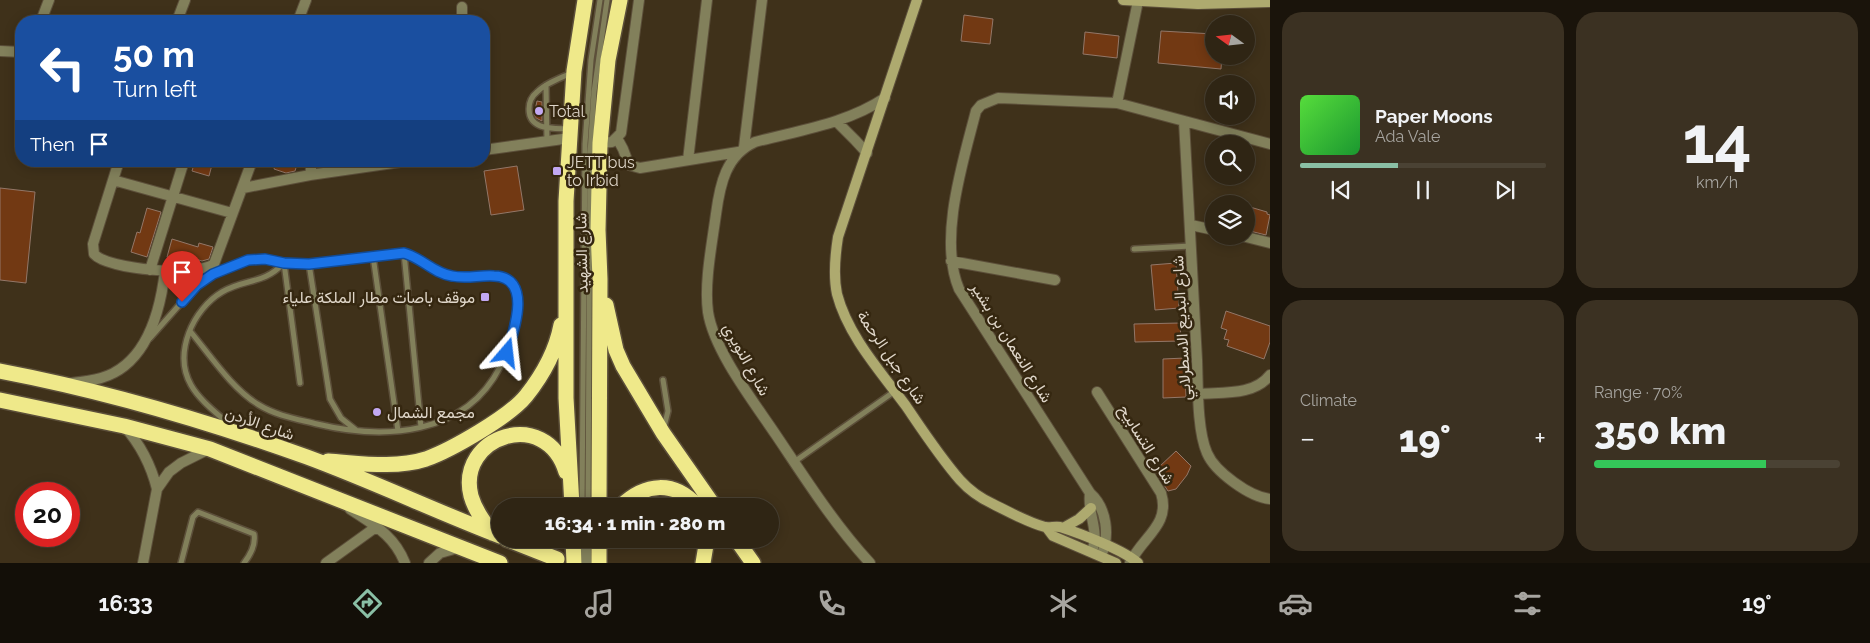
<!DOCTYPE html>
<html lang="en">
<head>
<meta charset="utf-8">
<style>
	:root { --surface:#2f2514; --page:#3b3122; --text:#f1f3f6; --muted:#a7a5a0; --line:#4a4234; --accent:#8abfa5 }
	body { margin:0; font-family:Raleway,Vazirmatn,sans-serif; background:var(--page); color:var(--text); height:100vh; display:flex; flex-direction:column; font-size:19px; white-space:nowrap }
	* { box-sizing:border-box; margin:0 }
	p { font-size:16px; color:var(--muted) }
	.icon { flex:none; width:28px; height:28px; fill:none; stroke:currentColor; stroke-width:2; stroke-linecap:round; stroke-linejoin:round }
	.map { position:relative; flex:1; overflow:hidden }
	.details { display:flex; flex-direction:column; gap:12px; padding:12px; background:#1a140b; width:600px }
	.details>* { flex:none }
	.hud { position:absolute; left:15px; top:15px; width:475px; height:152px; border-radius:20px; box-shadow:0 2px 12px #0003,0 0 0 1px var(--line); background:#1a4fa0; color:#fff; overflow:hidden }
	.needle { width:32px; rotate:285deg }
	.tools { position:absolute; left:1205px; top:15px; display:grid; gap:10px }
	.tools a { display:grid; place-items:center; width:50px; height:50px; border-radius:50%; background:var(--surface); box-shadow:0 2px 12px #0003,0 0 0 1px var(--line); font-size:25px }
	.speed { position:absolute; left:15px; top:482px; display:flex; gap:10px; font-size:25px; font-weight:700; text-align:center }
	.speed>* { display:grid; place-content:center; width:65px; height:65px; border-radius:50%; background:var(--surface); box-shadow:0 2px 12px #0003,0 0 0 1px var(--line); line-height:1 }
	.speed .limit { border:8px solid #d22; background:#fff; color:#111 }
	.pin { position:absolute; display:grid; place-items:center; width:42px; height:42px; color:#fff; margin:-51px -21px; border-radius:50% 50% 50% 0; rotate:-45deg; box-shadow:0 0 5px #0007 }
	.pin .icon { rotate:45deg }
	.me { position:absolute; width:55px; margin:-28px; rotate:17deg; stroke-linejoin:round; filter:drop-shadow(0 0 4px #0008) }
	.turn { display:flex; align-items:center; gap:18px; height:105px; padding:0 15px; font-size:22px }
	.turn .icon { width:65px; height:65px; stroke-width:2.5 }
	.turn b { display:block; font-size:35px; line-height:42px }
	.then { display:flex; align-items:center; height:48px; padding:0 15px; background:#0003; gap:10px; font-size:19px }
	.big { font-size:38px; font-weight:800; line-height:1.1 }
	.details .card { flex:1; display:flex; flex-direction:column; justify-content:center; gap:8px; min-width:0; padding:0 18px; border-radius:20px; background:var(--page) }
	.details .dial { align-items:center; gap:0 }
	.dial b { font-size:65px; line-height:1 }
	.song { display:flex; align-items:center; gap:15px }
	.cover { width:60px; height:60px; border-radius:8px; background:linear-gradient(135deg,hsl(110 70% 55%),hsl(130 70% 35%)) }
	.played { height:5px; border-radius:2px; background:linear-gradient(90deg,var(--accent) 40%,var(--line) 40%) }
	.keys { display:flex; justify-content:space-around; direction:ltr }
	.heat { display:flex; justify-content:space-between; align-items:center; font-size:28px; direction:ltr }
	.charge { height:8px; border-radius:4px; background:linear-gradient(90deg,#34c759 70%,var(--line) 0) }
	.details .tiles { flex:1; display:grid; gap:12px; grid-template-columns:repeat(2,1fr) }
	.trip { position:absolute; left:491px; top:498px; width:288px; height:50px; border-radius:25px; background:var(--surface); box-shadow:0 2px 12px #0003,0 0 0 1px var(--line); font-weight:800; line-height:50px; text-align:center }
	.tab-bar { display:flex; height:80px; justify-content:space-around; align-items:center; background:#130f08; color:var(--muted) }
	.tab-bar .icon { width:35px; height:35px }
	.tab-bar .selected { color:var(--accent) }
	.tab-bar b { font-size:22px; color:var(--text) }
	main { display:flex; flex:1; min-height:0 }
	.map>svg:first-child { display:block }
	.building { fill:#723913; stroke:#937768 }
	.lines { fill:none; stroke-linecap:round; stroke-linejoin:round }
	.lane-casing { stroke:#5c4f3a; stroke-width:8 }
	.street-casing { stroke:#5c4f3a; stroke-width:12 }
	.secondary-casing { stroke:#5c4f3a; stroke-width:12 }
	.highway-casing { stroke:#5c4f3a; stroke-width:18 }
	.lane { stroke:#82805b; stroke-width:5 }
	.street { stroke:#82805b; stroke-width:10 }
	.secondary { stroke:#aeaa6f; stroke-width:10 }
	.highway { stroke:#efe98a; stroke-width:15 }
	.route-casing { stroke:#114b97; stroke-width:12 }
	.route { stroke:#1a73e8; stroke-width:9 }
	.poi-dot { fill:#c2a8f2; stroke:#352710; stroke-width:2 }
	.labels { text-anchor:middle; stroke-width:5; stroke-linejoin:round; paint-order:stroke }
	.poi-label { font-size:16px; fill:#dfd6c9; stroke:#352710; text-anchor:start }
	.street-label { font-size:16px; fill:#dfd6c9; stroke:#352710 }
</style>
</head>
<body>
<main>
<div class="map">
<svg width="1270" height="563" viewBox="0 0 1270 563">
	<rect width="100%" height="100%" fill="#3f311a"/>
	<path class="building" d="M964 15 993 19 990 44 961 41Z
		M1161 31 1214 34V56H1222L1221 69 1158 63Z
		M1085 32 1119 36 1117 58 1083 54Z
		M537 101 542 102V121L536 118 534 115Z
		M195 161H213L209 176 192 171Z
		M276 161H298L295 171 286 173 274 169Z
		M517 166 524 210 491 215 484 171Z
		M0 188 35 192 26 283 0 280Z
		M1250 207 1267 212V214L1270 215 1266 235 1246 230V220Z
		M147 208 161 212 147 257 131 252 137 232 140 233Z
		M172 239 198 247 199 243 213 247 209 259 202 261 189 257 187 263 167 257Z
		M1176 263 1179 308 1155 310 1151 265Z
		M1226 311 1270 326V342L1264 359 1227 346 1229 340 1224 339 1227 330 1221 328Z
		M1180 323 1181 341 1135 342 1134 324Z
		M1185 358 1186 397 1163 398V359Z
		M1176 451 1191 466 1187 475 1176 489 1168 491 1153 468 1159 467Z"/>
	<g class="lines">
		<defs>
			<path id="lane" d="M546 85 547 141
				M570 129C554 128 529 131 529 109 529 102 532 96 537 92 546 83 560 78 572 73
				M1134 249 1191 246
				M404 253 421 427
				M373 256 398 431
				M284 263 300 383
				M309 264 330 399 341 418 356 430
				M150 338 197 285 213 274 227 267 259 259 284 263 309 264 404 253C424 258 437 275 458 278 475 280 500 268 513 284 522 294 517 316 514 328 512 342 506 354 500 367 465 436 384 440 317 424 297 419 277 416 259 405 232 389 210 355 190 331
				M663 380 668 411 664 427
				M231 426C218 414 200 401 191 385 173 353 193 309 222 292 246 278 263 285 284 263
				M794 462 895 391
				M582 506 585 144 591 60 600 0
				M588 506 590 154 594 92 607 0
				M583 539 584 563
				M588 539 589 563
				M181 563 193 517 198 512 254 534C256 545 251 554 244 563"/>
			<path id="street" d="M462 7V21
				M41 21 49 0
				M177 21 185 0
				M298 21 306 0
				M0 51 21 52
				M1117 103 1138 1
				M1184 121C1189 200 1192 280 1197 360 1198 386 1197 430 1207 453 1215 472 1250 497 1270 499
				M837 122 855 140 867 153
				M617 138 623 149 629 165 640 168 738 152
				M600 143 612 142 621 133 639 0
				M744 147 762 0
				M484 150 570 138
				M688 160 707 0
				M119 161 93 244 94 254C108 270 198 277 214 264L252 161
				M310 175 312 161
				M113 180 232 213
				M243 188 310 175 407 161
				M1191 225 1214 230
				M1242 236 1270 243
				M951 261 1055 280
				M150 270 184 161
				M70 383C80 382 91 381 101 378 146 365 160 313 165 271
				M1097 392 1161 493C1171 525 1142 537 1130 563
				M1199 394C1222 392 1254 396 1270 375
				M124 426C141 445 151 465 157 489
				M1090 493C1087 515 1100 529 1092 552
				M350 509C374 525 394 535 405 563
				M1101 556C1110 536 1107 508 1090 493L959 289C938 239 963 162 976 111L981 105 998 98 1117 103 1270 144
				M143 563 157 489 169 472 181 463 209 449
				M326 563 376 527
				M429 563 440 553 461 547
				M870 563C834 524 805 478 776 435 754 402 714 351 708 312 704 283 712 244 716 214 720 184 726 155 755 142 800 130 846 124 885 98"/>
			<path id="secondary" d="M917 0 838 237C835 256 833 275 837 294 848 336 881 372 906 406 923 431 940 457 960 480 969 490 980 498 993 504 1009 512 1027 522 1045 527 1050 528 1055 526 1060 527 1079 533 1124 550 1138 563
				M1123 0 1198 4 1270 2
				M1047 528 1053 536 1116 563
				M1063 528 1079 519 1091 508"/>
			<path id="highway" d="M606 305 616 350 623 366 663 433 714 506
				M0 371C105 391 207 421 307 457 372 481 435 511 500 536
				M0 400 124 426 210 449 500 563
				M328 461C359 463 395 469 426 459 451 450 509 417 526 396 542 376 556 351 561 325
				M572 506 566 398V201L574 71 585 0
				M599 506 600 279 598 230 600 143 608 60 620 0
				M621 506C645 483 674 480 697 506
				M492 533C484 522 475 510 471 496 456 436 546 406 566 472
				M506 539 557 559
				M573 539 574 563
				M599 539V563
				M736 539 753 563
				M703 563 707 539"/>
		</defs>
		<use href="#lane" class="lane-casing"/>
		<use href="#street" class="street-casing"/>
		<use href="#secondary" class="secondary-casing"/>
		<use href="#highway" class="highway-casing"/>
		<use href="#lane" class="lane"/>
		<use href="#street" class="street"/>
		<use href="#secondary" class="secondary"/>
		<use href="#highway" class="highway"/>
	</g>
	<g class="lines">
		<defs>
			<path id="route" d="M182 302 197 285 213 274 248 260 265 259 284 263 309 264 404 253C422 258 433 273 452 276 466 279 480 275 494 276 533 277 514 331 507 353"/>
		</defs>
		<use href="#route" class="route-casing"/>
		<use href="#route" class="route"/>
	</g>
	<g class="poi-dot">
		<circle cx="539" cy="111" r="5"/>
		<rect x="552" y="166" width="10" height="10" rx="2.5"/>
		<rect x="480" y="292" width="10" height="10" rx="2.5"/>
		<circle cx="377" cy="412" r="5"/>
	</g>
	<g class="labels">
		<g class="poi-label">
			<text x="549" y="117">Total</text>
			<text x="567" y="168">JETT bus<tspan x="567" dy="18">to Irbid</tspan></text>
			<text x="475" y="303" text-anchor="end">موقف باصات مطار الملكة علياء</text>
			<text x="387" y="418">مجمع الشمال</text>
		</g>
		<g class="street-label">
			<text transform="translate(581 253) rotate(-91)" y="6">شارع الشهيد</text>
			<text transform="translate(1181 328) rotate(-93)" y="6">شارع البديع الاسطرلابي</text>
			<text transform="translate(1012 342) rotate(58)" y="6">شارع النعمان بن بشير</text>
			<text transform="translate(892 357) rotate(56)" y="6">شارع جبل الرحمة</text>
			<text transform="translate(747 359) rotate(61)" y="6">شارع النويري</text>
			<text transform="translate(260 423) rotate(19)" y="6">شارع الأردن</text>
			<text transform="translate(1147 444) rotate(58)" y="6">شارع التسابيح</text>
		</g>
	</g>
</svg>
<div class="tools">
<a><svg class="needle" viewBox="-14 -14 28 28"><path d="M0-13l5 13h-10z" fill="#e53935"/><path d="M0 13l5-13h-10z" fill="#a7a5a0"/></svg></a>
<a><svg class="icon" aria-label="sound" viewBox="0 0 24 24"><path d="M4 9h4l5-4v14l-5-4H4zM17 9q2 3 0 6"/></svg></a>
<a><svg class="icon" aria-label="search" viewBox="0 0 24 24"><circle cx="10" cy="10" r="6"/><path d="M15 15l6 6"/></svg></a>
<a><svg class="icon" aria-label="layers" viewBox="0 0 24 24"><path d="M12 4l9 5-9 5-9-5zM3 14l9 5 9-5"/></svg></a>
</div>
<div class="speed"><div class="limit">20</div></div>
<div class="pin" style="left:182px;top:302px;background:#d93025"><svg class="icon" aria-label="arrive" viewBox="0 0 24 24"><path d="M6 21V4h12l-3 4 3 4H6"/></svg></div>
<svg class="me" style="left:507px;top:353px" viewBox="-20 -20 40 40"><path d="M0-17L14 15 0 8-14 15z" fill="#1a73e8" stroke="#fff" stroke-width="4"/></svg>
<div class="trip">16:34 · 1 min · 280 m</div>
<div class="hud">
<div class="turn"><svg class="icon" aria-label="left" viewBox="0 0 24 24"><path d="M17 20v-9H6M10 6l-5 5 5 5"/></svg><div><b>50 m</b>Turn left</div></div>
<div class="then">Then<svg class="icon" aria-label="arrive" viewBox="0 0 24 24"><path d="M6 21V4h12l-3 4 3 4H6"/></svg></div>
</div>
</div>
<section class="details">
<div class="tiles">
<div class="card">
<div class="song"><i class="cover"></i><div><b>Paper Moons</b><p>Ada Vale</p></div></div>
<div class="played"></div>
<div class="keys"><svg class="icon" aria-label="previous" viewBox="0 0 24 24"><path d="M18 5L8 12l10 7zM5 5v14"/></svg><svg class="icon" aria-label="pause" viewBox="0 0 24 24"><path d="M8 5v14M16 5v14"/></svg><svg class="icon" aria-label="next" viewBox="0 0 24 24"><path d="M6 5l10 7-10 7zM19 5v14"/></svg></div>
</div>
<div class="card dial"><b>14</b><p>km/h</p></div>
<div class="card"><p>Climate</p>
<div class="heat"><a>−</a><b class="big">19°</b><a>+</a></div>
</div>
<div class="card"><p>Range · 70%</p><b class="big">350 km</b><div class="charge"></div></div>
</div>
</section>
</main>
<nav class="tab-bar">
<b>16:33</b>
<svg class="icon selected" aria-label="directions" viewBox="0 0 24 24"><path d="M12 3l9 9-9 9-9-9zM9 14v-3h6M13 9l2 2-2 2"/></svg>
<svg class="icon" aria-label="music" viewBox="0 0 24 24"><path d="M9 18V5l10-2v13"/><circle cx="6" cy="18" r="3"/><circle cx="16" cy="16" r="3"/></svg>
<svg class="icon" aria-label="phone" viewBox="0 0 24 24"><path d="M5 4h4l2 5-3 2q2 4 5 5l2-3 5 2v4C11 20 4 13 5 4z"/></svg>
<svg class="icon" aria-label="climate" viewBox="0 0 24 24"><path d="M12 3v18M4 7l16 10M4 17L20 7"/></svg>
<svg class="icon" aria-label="car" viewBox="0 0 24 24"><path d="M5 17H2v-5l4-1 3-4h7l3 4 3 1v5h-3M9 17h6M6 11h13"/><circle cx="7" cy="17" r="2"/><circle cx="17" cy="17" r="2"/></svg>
<svg class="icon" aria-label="filters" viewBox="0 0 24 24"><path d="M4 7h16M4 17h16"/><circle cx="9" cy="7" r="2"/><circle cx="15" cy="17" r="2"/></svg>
<b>19°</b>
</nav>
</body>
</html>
